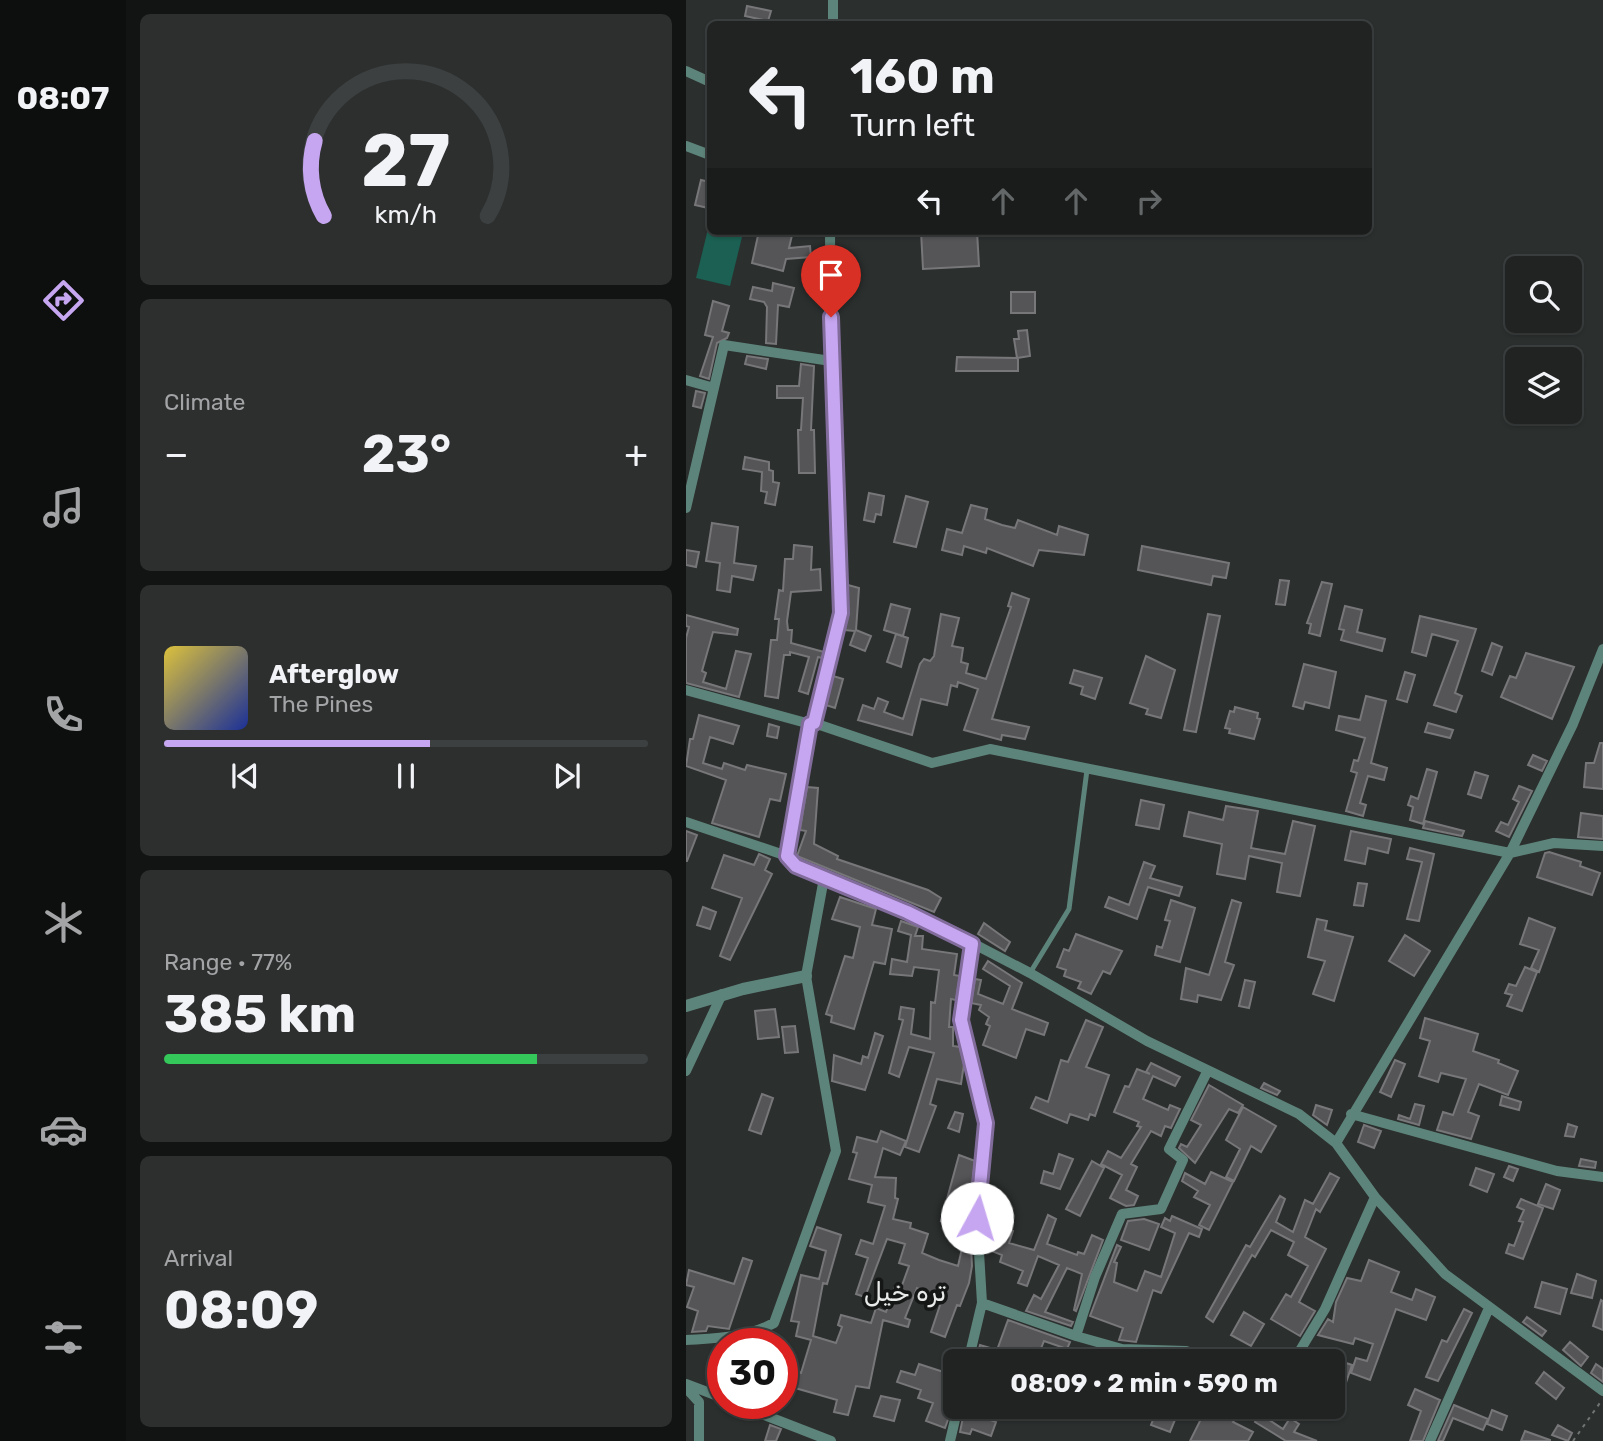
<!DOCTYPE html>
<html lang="en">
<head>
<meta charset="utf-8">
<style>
	:root { --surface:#202322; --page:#2d2f2f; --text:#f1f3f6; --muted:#a2a4a5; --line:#3d4040; --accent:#c6a6f0 }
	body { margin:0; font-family:Rubik,Cairo,sans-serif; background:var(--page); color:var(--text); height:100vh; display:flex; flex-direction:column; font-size:26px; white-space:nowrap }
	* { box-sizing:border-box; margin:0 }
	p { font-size:23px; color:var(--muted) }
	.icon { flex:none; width:38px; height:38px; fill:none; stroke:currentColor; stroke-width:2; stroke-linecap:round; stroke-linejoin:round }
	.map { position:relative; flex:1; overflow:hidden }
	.drawer { display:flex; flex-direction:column; gap:14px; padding:14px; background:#121313; width:560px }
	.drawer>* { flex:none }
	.top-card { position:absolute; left:21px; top:21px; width:665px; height:214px; border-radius:10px; box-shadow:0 2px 5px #0004,0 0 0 2px var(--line); background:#202322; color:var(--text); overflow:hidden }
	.controls { position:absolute; left:819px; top:256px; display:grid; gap:14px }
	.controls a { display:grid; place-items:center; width:77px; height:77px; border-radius:10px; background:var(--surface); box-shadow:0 2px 5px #0004,0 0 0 2px var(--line); font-size:35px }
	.speed { position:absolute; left:21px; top:1328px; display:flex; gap:14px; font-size:35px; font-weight:700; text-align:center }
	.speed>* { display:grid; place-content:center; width:91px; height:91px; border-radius:50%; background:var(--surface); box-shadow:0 2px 5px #0004,0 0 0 2px var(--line); line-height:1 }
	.speed .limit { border:10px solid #d22; background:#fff; color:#111 }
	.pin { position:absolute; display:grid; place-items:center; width:60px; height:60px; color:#fff; margin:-72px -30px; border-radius:50% 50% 50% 0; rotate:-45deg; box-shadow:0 0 7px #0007 }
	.pin .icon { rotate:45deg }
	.me { position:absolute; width:77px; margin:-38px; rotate:6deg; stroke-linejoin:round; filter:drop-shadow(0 0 5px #0008) }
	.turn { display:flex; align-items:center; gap:24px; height:147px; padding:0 28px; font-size:32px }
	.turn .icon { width:91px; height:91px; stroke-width:2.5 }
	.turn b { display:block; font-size:49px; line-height:60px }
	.lanes { display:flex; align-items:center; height:66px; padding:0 28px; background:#0003; justify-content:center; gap:35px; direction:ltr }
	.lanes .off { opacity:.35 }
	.big { font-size:52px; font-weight:700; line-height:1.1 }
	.drawer .widget { flex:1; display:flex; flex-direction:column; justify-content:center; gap:10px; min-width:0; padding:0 24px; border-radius:10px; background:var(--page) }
	.drawer .dial { align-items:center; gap:0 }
	.dial svg { height:182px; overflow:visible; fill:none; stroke:var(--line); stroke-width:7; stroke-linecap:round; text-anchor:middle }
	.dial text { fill:var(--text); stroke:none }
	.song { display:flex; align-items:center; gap:21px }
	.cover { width:84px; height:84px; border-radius:10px; background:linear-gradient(135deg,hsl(50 70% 55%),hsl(230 70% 35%)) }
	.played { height:7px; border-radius:4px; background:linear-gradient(90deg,var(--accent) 55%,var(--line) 55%) }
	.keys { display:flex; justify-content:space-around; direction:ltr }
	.heat { display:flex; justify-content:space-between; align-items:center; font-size:38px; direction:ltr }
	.charge { height:10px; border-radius:5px; background:linear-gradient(90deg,#34c759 77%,var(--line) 0) }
	.trip { position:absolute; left:257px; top:1349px; width:402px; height:70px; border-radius:10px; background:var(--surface); box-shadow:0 2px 5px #0004,0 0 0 2px var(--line); font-weight:700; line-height:70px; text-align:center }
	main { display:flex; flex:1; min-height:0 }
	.tab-bar { display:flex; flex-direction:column; width:126px; justify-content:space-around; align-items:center; background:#0d0e0e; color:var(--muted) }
	.tab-bar .icon { width:49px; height:49px }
	.tab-bar .on { color:var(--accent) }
	.tab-bar b { font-size:32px; color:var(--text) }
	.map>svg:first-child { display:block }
	.green { fill:#1b6052 }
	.building { fill:#555457; stroke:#777679; stroke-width:2 }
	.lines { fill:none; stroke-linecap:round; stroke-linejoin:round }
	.path { stroke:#707473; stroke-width:2; stroke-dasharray:3.5 5; stroke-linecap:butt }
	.service { stroke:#5d847a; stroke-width:5 }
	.minor { stroke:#5d847a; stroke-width:10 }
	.tertiary { stroke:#5d847a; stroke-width:12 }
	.route-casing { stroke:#816c9c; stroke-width:18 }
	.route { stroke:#c6a6f0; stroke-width:12 }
	.labels { text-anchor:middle; stroke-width:7; stroke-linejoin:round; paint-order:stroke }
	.quarter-label { font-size:26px; fill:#e8ebea; stroke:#151716 }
</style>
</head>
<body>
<main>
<nav class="tab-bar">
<b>08:07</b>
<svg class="icon on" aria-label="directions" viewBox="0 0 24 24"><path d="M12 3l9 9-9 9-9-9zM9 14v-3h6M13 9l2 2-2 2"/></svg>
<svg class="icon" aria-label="music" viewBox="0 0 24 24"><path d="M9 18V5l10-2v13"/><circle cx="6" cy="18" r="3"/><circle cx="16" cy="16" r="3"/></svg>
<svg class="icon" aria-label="phone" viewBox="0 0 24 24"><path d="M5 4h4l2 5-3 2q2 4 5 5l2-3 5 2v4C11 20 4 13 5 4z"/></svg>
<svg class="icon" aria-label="climate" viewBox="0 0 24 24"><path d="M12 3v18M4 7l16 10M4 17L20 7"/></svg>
<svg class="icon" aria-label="car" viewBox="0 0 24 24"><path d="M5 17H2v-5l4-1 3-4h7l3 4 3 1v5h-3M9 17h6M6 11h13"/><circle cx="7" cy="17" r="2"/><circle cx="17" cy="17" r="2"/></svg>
<svg class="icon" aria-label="filters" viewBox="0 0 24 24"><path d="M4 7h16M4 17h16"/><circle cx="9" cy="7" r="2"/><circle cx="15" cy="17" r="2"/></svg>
</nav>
<section class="drawer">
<div class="widget dial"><svg viewBox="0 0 100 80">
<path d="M14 69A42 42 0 1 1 86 69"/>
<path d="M14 69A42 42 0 0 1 10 36" stroke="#c6a6f0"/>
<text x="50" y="56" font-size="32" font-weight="700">27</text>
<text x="50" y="72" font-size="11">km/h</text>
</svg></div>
<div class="widget"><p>Climate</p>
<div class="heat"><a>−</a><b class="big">23°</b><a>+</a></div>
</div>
<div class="widget">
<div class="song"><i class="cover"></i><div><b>Afterglow</b><p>The Pines</p></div></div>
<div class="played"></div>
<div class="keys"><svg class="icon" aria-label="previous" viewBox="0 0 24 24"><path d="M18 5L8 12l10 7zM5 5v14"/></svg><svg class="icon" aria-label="pause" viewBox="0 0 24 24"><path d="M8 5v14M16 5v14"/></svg><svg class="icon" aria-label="next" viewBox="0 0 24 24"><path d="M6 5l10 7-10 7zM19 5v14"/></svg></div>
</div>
<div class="widget"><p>Range · 77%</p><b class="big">385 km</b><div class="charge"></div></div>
<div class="widget"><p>Arrival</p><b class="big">08:09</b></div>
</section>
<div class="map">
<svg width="917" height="1441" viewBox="0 0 917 1441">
	<rect width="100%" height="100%" fill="#2b2f2e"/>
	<path class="green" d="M22 229 56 237 44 286 10 278Z"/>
	<path class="building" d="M61 6 85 11 82 21 59 16Z
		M15 180 24 182 22 208 9 205Z
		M73 231H107L103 248 124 246 125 257 100 259 97 271 66 263Z
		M235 231H291L293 266 237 269Z
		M87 283 108 288 103 307 92 305 90 344 80 343 81 307 78 302 64 299 67 287 86 291Z
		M325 292H349V313H325Z
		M27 301 43 306 36 331 43 333 41 338 31 343 23 379 14 376 27 337 19 335Z
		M341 330 344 356 331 358 328 339H333L332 331Z
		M61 356 82 359 80 369 59 364Z
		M271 357 332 358V371H270Z
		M115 364 128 366 125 430H128L129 473H113L112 430H115L117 398H91V386H113Z
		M10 391 19 393 15 408 7 406Z
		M59 457 83 462V470L87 471V482L93 483 89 505 79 503 81 492 75 491 76 472 57 469Z
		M183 493 198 496 195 515 190 514 188 522 178 520Z
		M220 496 242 502 230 547 208 542Z
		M285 505 301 509 299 519 316 525 329 528 332 520 371 535 373 526 402 535 398 555 353 550 347 566 301 548 300 553 278 546 276 555 256 550 261 529 276 533Z
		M26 523 52 527 48 563 70 566 67 580 46 576 44 592 31 590 34 563 20 561Z
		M108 545 126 547 125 570 134 569 135 590 105 592 101 621 102 630H106L105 643 138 652 136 658 132 657 122 694 113 691 123 657 104 652V655H98L92 698 79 696 85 640H91L93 619H89L93 590 97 591 99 559H107Z
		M456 546 543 563 540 578 527 576 525 585 452 570Z
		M0 550 13 552 10 567 0 565Z
		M594 580 603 581 599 605 590 604Z
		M636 582 646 584 634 636 623 633 625 624 621 623Z
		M162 585 173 588 170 630 185 636 179 651 164 645 169 631 159 630Z
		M326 593 343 599 306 719 343 727 339 739 316 735 315 740 278 730 292 689 272 682 271 687 265 685 261 705 235 699 226 735 172 720 177 705 188 709 192 698 202 702 198 712 217 719 234 664 238 659 244 661 248 656 255 614 273 618 266 646 277 648 275 662 282 664 280 673 300 679 325 607 322 606Z
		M205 604 224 609 217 636 198 630Z
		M659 606 676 610 671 632 699 639 696 651 655 640 658 630 653 629Z
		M522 614 534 616 510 732 498 730Z
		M0 615 52 629 51 635 27 632 16 671 20 673 17 682 40 689 50 651 65 654 53 697 0 683V638L3 627 0 626Z
		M734 616 790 629 769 693 776 696 770 712 748 705 772 641 746 634 740 656 726 652Z
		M210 634 222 638 215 667 201 662Z
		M806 643 816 647 806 675 796 671Z
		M840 653 888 667 866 719 815 697 824 676 830 678Z
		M460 656 489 670 475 718 460 714 462 709 444 703Z
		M618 664 650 672 643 708 619 702 617 709 607 706Z
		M388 670 416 678 409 699 395 694 397 687 384 683Z
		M719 672 729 675 721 702 711 699Z
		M147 676 157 679 149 708 140 705Z
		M680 696 700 701 685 763 701 768 698 780 682 776 674 803 680 805 677 816 660 811 671 773 665 771 668 760 672 761 679 738 650 730 653 716 674 720Z
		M549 707 572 713 571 718 574 719 568 739 543 733 544 729 539 728 544 711 548 712Z
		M13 715 53 726 47 744 24 737 17 763 36 769 38 763 59 770 61 765 100 774 94 801 84 799 73 837 26 823 40 780 0 766 4 739H7Z
		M742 723 767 730 764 738 739 732Z
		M83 724 93 727 91 738 81 736Z
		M914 743H917V789L898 787 900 763H908Z
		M847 755 861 761 856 771 842 765Z
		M741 769 751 772 737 824 724 820 727 807 722 805 725 796 732 799Z
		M789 772 802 776 795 798 782 794Z
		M833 786 846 791 823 837 810 831 815 822 822 825 833 802 827 799Z
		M121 787 132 788 128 844 152 856 151 859 242 890 255 898 248 912 111 856 120 831 114 830Z
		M455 800 478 805 473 829 450 825Z
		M540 806 572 811 565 848 599 854 607 821 629 826 614 896 591 892 596 863 563 856 559 879 531 874 536 844 498 836 503 812 537 820Z
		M895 813 917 816V839L892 837Z
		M739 821 778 831 776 836 737 828Z
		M0 831 11 835 1 861H0Z
		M665 831 705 839 702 853 682 848 679 864 659 860Z
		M724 848 748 854 733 921 721 919 736 862 721 859Z
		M863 852 895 862 894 866 914 873 906 895 851 877 859 853Z
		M73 854 84 859 79 870 86 874 44 960 34 956 56 898 26 888 38 855 68 865Z
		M458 862 469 866 464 878 496 887 493 896 462 887 451 919 419 907 423 897 443 905Z
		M672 883 681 884 677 906 668 905Z
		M154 897 190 909 186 925 206 929 199 964 188 962 168 1029 145 1022 146 1016 140 1014 159 956 167 958 174 927 146 919Z
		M485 900 509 908 494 962 469 955 471 946 476 948 484 921 479 920Z
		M546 900 555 903 539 962 548 965 535 1000 512 995 511 1002 495 999 500 968 523 975Z
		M17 907 30 912 24 929 11 925Z
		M843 918 869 928 853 972 845 968 853 950 834 944Z
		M631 919 641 921 639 930 667 937 648 1001 627 994 639 961 622 957Z
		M215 921 232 927 229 936H237L236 949 271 954 268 975 274 976 270 1000 265 999 263 1027H267V1046L274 1047 278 1064 275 1084 251 1079 244 1104 250 1106 233 1152 219 1147 248 1053 223 1047 213 1077 203 1073 217 1020 213 1019 215 1007 228 1009 225 1034 244 1039 245 1002 249 1003 253 970 228 967 226 976 204 974 206 959 221 962 225 935 212 931Z
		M298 923 324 942 319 951 292 934Z
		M390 934 436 951 424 974 417 971 405 994 392 988 395 982 378 976 380 970 371 967 378 949 383 951Z
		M719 935 744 951 728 976 703 961Z
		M302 961 336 983 326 1009 362 1023 358 1035 340 1029 330 1058 297 1045 304 1026 300 1024 303 1017 293 1010 295 1005 285 1003 289 979 295 980 292 994 317 1004 324 986 297 969Z
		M839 967 851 972 836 1011 821 1006 826 995 819 993 823 984 830 986Z
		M559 980 569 982 563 1008 553 1006Z
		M89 1009 93 1037 72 1039 69 1011Z
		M739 1018 792 1034 787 1051 813 1060 812 1063 832 1071 822 1095 793 1084 782 1112 793 1116 785 1139 751 1130 757 1112 767 1115 780 1079 755 1073 752 1082 733 1076 744 1041 734 1038Z
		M400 1020 417 1027 400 1067 423 1075 409 1116 404 1114 402 1120 384 1114 381 1123 345 1108 350 1097 362 1102 375 1060 382 1062Z
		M109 1026 112 1052 99 1053 96 1027Z
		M189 1033 197 1036 179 1090 146 1081 148 1055 175 1064 177 1056 182 1058Z
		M709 1060 719 1064 705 1097 694 1092Z
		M465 1063 494 1077 489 1086 467 1076 457 1099 482 1110 484 1105 494 1109 485 1128 479 1126 475 1136 465 1131 445 1164 451 1167 440 1190 452 1196 448 1205 440 1206 424 1198 436 1175 415 1164 422 1151 435 1158 455 1127 451 1126 453 1122 428 1112 439 1086 443 1087 451 1069 464 1074 460 1072Z
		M578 1083 594 1091 591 1095 575 1088Z
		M523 1085 557 1105 552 1113 543 1109 509 1163 493 1148 495 1144 501 1147 515 1125 505 1120Z
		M76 1094 87 1098 75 1134 63 1130Z
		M816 1096 835 1102 833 1110 814 1105Z
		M729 1104 738 1106 733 1125 712 1119 713 1115 724 1119Z
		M630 1105 646 1110 641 1125 627 1115Z
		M557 1107 590 1126 575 1152 565 1146 548 1181 540 1177 554 1149 540 1140Z
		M269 1112 277 1114 273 1132 262 1128Z
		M882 1124 891 1127 888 1137 879 1136Z
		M678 1125 695 1131 688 1148 672 1142Z
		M195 1131 220 1141 214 1155 197 1148 189 1177 210 1178 209 1198 212 1199 207 1219 225 1223 224 1228 242 1234 236 1253 253 1260 272 1266 277 1244 285 1246 286 1266 283 1283 274 1306 271 1305 259 1337 245 1332 256 1299 231 1288 219 1318 224 1320 222 1327 197 1320 183 1388 170 1386 162 1415 148 1412 151 1400 102 1386 106 1370 115 1373 125 1340 110 1336 113 1322 105 1321 115 1275 133 1279 140 1251 124 1246 131 1227 155 1235 141 1284 137 1283 127 1336 150 1343 156 1327 152 1325 155 1315 185 1323 190 1308 200 1312 209 1286 215 1288 223 1266 213 1263 219 1244 201 1239 179 1297 170 1294 182 1258 170 1254 175 1240 187 1244 199 1206 182 1202 186 1185 163 1179 171 1153 167 1152 171 1137 191 1142Z
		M373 1154 387 1159 374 1189 355 1183 358 1171 367 1174Z
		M273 1155 289 1161 280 1227 255 1221Z
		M895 1159 910 1162 909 1168 893 1166Z
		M406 1161 418 1168 394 1216 380 1209Z
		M823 1166 832 1169 827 1181 818 1177Z
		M790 1168 808 1174 801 1192 784 1185Z
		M525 1172 547 1182 523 1230 513 1225 524 1205 508 1197 512 1191 496 1181 499 1173 519 1184Z
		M644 1173 653 1178 634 1212 630 1209 619 1237 640 1249 613 1302 629 1311 614 1336 585 1319 600 1294 605 1297 622 1266 602 1255 608 1242 585 1230 569 1257 566 1255 527 1322 520 1317 560 1245 564 1247 594 1196 599 1199 590 1222 607 1232 619 1200 627 1204Z
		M860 1184 874 1190 867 1209 852 1204Z
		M835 1199 857 1208 837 1259 820 1253 823 1244 828 1246 837 1222 833 1221 838 1210 831 1207Z
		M362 1215 370 1219 361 1244 391 1255 392 1252 398 1254 406 1235 417 1240 390 1311 388 1310 396 1274 381 1268 359 1312 387 1322 385 1326 340 1311 348 1295 355 1299 373 1265 352 1256 341 1286 332 1283 337 1271 314 1262 316 1255 303 1250 311 1226 327 1231 323 1243 348 1250Z
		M486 1216 516 1229 513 1237 503 1233 475 1293 467 1290 450 1342 433 1340 437 1328 404 1316 431 1245 435 1247 428 1262 431 1263 428 1282 451 1291 459 1271 475 1277 489 1233 475 1227 479 1218 484 1221Z
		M458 1219 473 1224 463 1250 435 1240 442 1221Z
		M57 1258 66 1261 43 1329 22 1326 20 1331 6 1332 12 1311 1 1307 8 1287 0 1285 3 1270 48 1284Z
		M683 1260 713 1272 705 1292 726 1300 730 1289 749 1297 740 1320 710 1309 684 1380 665 1373 670 1358 681 1361 687 1344 669 1338 667 1344 632 1335 642 1319 647 1322 650 1302 661 1278 675 1281Z
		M891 1274 910 1281 906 1298 885 1293Z
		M856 1282 881 1289 874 1314 849 1307Z
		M915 1300 917 1301V1330L907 1326Z
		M778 1309 786 1313 752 1381 740 1377 756 1340 761 1342Z
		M558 1312 578 1324 565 1346 545 1335Z
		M841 1317 860 1331 856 1336 837 1322Z
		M322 1320 384 1342 381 1349 358 1341 354 1351 345 1348 340 1362H290L294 1345 311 1350Z
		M884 1342 902 1357 895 1366 877 1350Z
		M26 1352 35 1356 37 1352V1379L33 1389 23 1385 29 1369 21 1366Z
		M622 1352 643 1362H616Z
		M648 1359 666 1365 649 1415 648 1381 652 1370 648 1368Z
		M233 1364 270 1376V1397L259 1428 240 1421 247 1403 232 1398 235 1390 211 1382 215 1371 229 1375Z
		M910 1364 917 1369V1382L905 1373Z
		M858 1372 878 1388 870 1399 850 1383Z
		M729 1389 754 1400 737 1441H724L735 1411 722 1405Z
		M195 1396 214 1400 208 1421 188 1416Z
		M768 1405 802 1419 797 1430 767 1418 757 1441H752Z
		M472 1407 493 1410 484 1432 465 1425Z
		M521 1407H555L547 1422 567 1432 562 1441H504Z
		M806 1410 821 1416 816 1430 801 1424Z
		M288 1414 310 1422 305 1436 286 1429 284 1434 274 1432 277 1417 285 1420Z
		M574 1414 597 1429 604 1418 613 1424 608 1432 631 1441H600L569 1422Z
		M84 1425 95 1429 90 1441H79Z
		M872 1425 886 1433 882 1441 866 1435Z
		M839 1431 864 1440V1441H835Z"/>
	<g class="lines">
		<path class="path" d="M887 1441 916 1400"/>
		<path class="service" d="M344 973 383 909 401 770"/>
		<path class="minor" d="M147 24V0
			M0 71 24 82
			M0 146 24 155
			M144 231 145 361 151 451 155 613 128 723 124 724 101 856 103 861 267 933 344 973 461 1041 613 1114 650 1143 689 1197 759 1274 917 1391
			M0 380 28 388
			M0 508 38 345 145 361
			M0 690 124 724
			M128 723 246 763 304 749 824 853 868 843 917 846
			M0 822 101 856
			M0 1071 36 994
			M665 1114 871 1171 917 1177
			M650 1143 824 853 887 724 917 649
			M296 1303 390 1336 436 1349 500 1351 533 1362
			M390 1336 409 1277 436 1214 475 1209 497 1160 483 1149 521 1072
			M0 1340C31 1338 60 1338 88 1323L150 1151 120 976 138 878
			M282 1362 296 1303 291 1218 300 1123 275 1020 286 944
			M607 1362 639 1309 689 1197
			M0 1384 37 1398
			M0 1388 13 1402V1441
			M50 1404 145 1441
			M264 1441 272 1407
			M744 1441 803 1308"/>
		<path class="tertiary" d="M0 1006 57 989 120 976"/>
	</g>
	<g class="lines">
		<defs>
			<path id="route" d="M145 317 155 613 128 723 124 724 101 856 110 866 221 912 286 944 275 1020 300 1123 291 1218"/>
		</defs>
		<use href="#route" class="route-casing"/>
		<use href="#route" class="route"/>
	</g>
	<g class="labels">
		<g class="quarter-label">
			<text x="219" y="1301">تره خیل</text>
		</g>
	</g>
</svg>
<div class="controls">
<a><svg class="icon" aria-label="search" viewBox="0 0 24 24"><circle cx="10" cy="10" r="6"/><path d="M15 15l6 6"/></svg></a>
<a><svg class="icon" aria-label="layers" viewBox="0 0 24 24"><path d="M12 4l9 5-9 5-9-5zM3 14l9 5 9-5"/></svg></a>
</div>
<div class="speed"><div class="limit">30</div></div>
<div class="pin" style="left:145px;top:317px;background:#d93025"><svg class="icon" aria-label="arrive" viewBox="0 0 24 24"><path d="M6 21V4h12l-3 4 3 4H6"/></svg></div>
<svg class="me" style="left:291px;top:1218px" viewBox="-20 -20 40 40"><circle r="19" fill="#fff"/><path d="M0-13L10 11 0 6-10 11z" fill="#c6a6f0"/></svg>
<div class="trip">08:09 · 2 min · 590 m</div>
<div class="top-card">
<div class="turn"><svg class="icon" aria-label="left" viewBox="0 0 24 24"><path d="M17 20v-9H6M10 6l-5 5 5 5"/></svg><div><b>160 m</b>Turn left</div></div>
<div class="lanes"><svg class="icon" aria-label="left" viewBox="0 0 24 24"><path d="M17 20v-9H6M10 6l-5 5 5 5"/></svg><svg class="icon off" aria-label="ahead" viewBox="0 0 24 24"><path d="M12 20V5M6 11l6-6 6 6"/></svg><svg class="icon off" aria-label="ahead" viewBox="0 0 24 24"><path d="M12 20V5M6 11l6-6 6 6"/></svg><svg class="icon off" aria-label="right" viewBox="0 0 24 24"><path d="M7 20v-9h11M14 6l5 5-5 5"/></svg></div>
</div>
</div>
</main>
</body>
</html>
